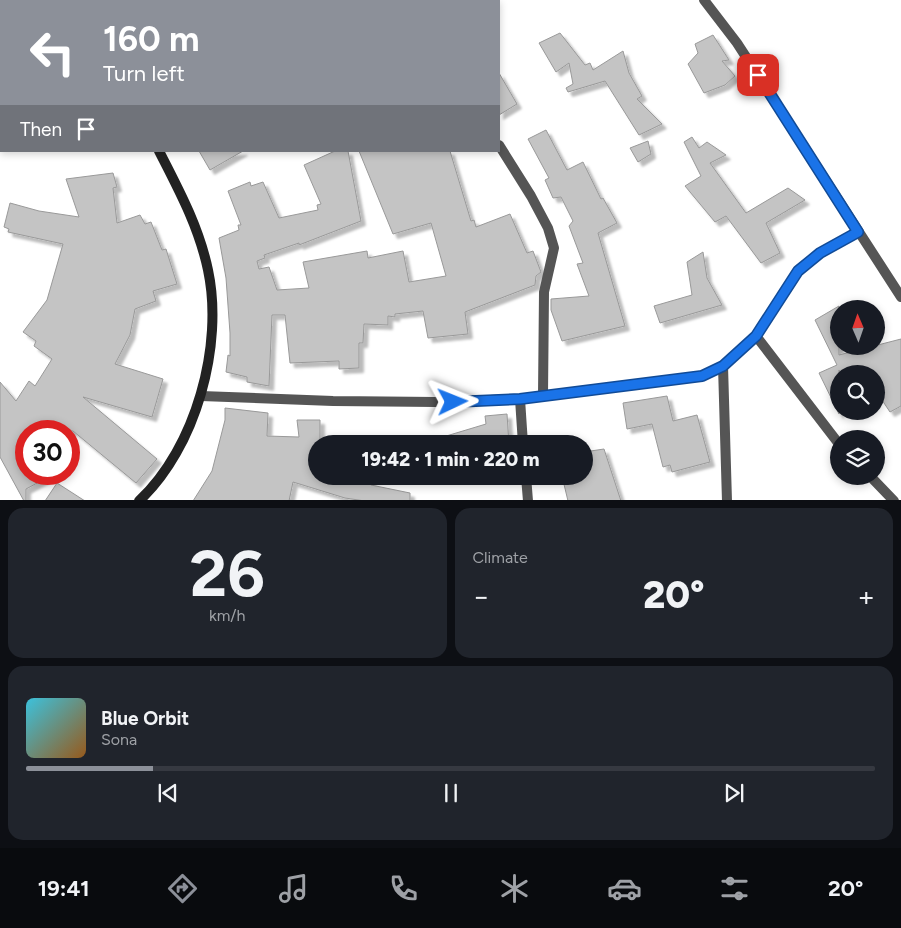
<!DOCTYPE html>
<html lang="en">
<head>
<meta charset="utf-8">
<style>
	:root { --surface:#171b24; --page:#20242c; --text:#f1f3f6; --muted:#9ea1a6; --line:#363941; --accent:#8c9099 }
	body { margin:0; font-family:Figtree,sans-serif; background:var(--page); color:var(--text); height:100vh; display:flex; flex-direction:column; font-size:19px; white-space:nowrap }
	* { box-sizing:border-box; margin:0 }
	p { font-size:16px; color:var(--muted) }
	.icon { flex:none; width:28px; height:28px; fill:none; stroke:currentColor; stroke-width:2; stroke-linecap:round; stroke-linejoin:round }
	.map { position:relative; height:500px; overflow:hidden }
	.details { display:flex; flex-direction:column; gap:8px; padding:8px; background:#0d0f14; flex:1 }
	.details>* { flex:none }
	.banner { position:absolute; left:0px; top:0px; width:500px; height:152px; box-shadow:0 2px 8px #0003; background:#8c9099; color:#fff; overflow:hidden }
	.needle { width:32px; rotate:358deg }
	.buttons { position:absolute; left:830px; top:300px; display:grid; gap:10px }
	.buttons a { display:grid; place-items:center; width:55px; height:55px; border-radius:50%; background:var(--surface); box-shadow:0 2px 8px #0003; font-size:25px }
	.speed { position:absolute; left:15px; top:420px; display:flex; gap:10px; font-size:25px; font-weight:700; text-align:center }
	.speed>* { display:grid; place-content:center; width:65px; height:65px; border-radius:50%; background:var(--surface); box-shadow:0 2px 8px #0003; line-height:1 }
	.speed .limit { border:8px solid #d22; background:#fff; color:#111 }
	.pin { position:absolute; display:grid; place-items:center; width:42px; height:42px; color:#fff; margin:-21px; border-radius:10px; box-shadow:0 2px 8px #0006 }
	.me { position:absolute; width:55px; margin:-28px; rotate:88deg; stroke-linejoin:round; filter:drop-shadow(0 0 4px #0008) }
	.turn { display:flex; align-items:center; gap:18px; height:105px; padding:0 20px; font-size:22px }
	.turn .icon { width:65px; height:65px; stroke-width:2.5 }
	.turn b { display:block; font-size:35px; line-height:42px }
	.then { display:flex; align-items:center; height:48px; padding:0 20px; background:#0003; gap:10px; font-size:19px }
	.big { font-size:38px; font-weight:800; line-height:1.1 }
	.details .card { flex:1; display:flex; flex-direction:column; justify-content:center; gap:8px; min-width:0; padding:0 18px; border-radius:15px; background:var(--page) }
	.details .dial { align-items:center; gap:0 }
	.dial b { font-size:65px; line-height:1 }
	.song { display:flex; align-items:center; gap:15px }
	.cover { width:60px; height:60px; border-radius:8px; background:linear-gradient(135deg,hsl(190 70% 55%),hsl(30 70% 35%)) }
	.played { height:5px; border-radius:2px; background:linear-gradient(90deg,var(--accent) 15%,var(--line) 15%) }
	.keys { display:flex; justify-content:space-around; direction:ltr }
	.heat { display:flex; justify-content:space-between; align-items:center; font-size:28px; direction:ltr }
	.details .tiles { flex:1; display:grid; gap:8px; grid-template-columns:1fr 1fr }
	.card:last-child { grid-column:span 2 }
	.trip { position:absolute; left:308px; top:435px; width:285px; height:50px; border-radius:25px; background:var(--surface); box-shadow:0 2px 8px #0003; font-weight:800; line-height:50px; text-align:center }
	.dock { display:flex; height:80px; justify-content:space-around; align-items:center; background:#090b0e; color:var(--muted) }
	.dock .icon { width:35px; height:35px }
	.dock .active { color:var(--accent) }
	.dock b { font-size:22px; color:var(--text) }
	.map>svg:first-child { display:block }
	.building { fill:#c4c4c4; stroke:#999; filter:url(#shadow) }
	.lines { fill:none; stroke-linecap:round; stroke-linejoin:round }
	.street { stroke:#555; stroke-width:10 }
	.secondary { stroke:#222; stroke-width:10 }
	.route-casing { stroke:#114b97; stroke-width:12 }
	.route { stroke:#1a73e8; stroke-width:9 }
</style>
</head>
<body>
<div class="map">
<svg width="901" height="501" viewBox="0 0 901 501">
	<defs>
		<filter id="shadow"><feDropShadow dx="4.5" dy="4.5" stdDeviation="1" flood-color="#0004"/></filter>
	</defs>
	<rect width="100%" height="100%" fill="#fff"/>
	<path class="building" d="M560 33 585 65 590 63 593 70 623 51 629 73 642 96 637 99 662 124 639 135 605 81 568 92 566 88 573 84 569 63 556 72 539 43Z
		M713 35 729 60 722 61 735 76 725 85 704 93 688 64 698 53 695 44Z
		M499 73 517 104 499 115Z
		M546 130 567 170 583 162 601 199 603 198 617 223 598 233 625 326 562 341 551 310V299L589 296 577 264 583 263 569 226 573 221 561 197 553 198 545 180 549 178 528 139Z
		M692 137 699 148 707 142 726 155 710 163 746 213 788 188 805 200 766 223 780 253 761 263 726 216 715 222 685 186 701 176 684 142Z
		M648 141 651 154 638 162 630 148Z
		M199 151H243L210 170Z
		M335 151H348L361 221 299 245V243L264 255 265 258 257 261 259 269 269 267 277 290 309 288 303 262 367 251 368 258 403 251 409 282 446 276 431 223 393 234 359 151H450L471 221 474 220 476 227 510 214 527 253 533 251 541 272 536 276 535 285 465 312 468 334 428 338 423 311 395 314V317L388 316V325L364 324 363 343H359V368L339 369V361L290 363 285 315H272L269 386 247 382V377L226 372 228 355 230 356V333L226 278 219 238 239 230 238 225H241L228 191 250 182 251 186 263 182 279 218 318 210 317 205 321 204 304 165Z
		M113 173 117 187 113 188 117 223 140 215 145 224 151 222 162 250 166 249 177 284 153 291 156 301 135 309 130 335 115 364 163 379 152 417 83 397 157 459 136 483 73 431H26V474H54L26 489V501H24L0 457V382L16 401 29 381 35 386 52 359 34 346 36 341 23 332 47 300 63 244 8 232 9 229 4 227 10 203 39 211 79 217 66 179Z
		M703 252 707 278 722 305 660 323 654 306 692 295 687 262Z
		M839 306V355L901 339V406L890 412 876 391V374H841L839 370V414L819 373 837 365 815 320Z
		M667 396 673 421 697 415 710 462 672 472 670 465 663 467 652 424 627 429 623 403Z
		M225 408 268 413 267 436 299 437 297 420H320V443H316V476H372L371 485 410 493V501H365L345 498 293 482 289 501H193L212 471 225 420Z
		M507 414 509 444H433V440L486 424 485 416Z
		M604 449 621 501H568L562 476H584V452Z
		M57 483 85 501H45Z"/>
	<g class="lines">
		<path class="street" d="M704 0 737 43 901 297
			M499 145 531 196 548 228 554 248 544 292 543 395
			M756 336 839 444
			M723 366 727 501
			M201 396 333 401 436 402 520 399 702 376 723 366 756 336 798 271 820 253 858 232
			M520 399 523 444
			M526 476 528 501
			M870 476 894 501"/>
		<path class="secondary" d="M60 0 61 1
			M139 501C196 448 224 345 208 270 199 227 179 190 159 151"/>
	</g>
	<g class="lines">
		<defs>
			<path id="route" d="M453 402 520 399 702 376 723 366 756 336 798 271 820 253 858 232 758 75"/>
		</defs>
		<use href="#route" class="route-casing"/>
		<use href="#route" class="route"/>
	</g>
</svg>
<div class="buttons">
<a><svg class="needle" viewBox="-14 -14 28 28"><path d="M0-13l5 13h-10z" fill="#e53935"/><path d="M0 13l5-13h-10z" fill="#9ea1a6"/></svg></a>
<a><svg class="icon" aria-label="search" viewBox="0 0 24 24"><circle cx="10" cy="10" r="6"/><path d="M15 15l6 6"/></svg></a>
<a><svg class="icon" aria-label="layers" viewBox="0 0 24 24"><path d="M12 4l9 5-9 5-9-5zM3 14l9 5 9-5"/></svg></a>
</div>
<div class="speed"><div class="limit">30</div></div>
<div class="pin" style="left:758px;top:75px;background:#d93025"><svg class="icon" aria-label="arrive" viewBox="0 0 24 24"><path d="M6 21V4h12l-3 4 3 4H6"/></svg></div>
<svg class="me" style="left:453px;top:402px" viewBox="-20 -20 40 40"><path d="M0-17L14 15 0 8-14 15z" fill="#1a73e8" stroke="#fff" stroke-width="4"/></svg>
<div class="trip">19:42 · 1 min · 220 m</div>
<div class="banner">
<div class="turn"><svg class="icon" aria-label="left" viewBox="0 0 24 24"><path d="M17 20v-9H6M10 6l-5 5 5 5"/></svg><div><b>160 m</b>Turn left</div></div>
<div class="then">Then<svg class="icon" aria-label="arrive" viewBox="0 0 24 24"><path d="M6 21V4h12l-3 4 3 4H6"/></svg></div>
</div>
</div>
<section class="details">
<div class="tiles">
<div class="card dial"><b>26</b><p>km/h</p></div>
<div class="card"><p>Climate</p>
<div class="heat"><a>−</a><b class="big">20°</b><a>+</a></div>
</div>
<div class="card">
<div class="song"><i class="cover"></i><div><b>Blue Orbit</b><p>Sona</p></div></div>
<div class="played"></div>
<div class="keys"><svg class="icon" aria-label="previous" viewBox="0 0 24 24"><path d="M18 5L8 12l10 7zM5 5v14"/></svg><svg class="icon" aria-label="pause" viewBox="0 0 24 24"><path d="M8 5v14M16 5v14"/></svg><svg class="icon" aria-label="next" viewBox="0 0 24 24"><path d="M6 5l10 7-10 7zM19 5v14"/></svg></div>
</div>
</div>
</section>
<nav class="dock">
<b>19:41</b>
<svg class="icon active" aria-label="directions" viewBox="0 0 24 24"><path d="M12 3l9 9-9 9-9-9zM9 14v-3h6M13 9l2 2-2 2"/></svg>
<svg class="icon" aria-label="music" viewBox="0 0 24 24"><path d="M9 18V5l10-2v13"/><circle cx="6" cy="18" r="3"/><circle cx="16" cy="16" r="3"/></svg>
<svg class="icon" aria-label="phone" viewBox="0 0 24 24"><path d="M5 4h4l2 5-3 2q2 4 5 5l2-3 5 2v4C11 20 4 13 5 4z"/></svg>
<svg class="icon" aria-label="climate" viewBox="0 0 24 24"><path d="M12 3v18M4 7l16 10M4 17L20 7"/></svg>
<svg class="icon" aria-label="car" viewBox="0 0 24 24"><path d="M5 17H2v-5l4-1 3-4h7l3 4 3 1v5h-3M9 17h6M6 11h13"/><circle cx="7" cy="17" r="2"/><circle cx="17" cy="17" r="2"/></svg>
<svg class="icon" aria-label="filters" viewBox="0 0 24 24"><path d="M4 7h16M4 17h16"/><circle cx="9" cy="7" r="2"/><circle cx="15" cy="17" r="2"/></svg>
<b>20°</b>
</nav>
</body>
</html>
